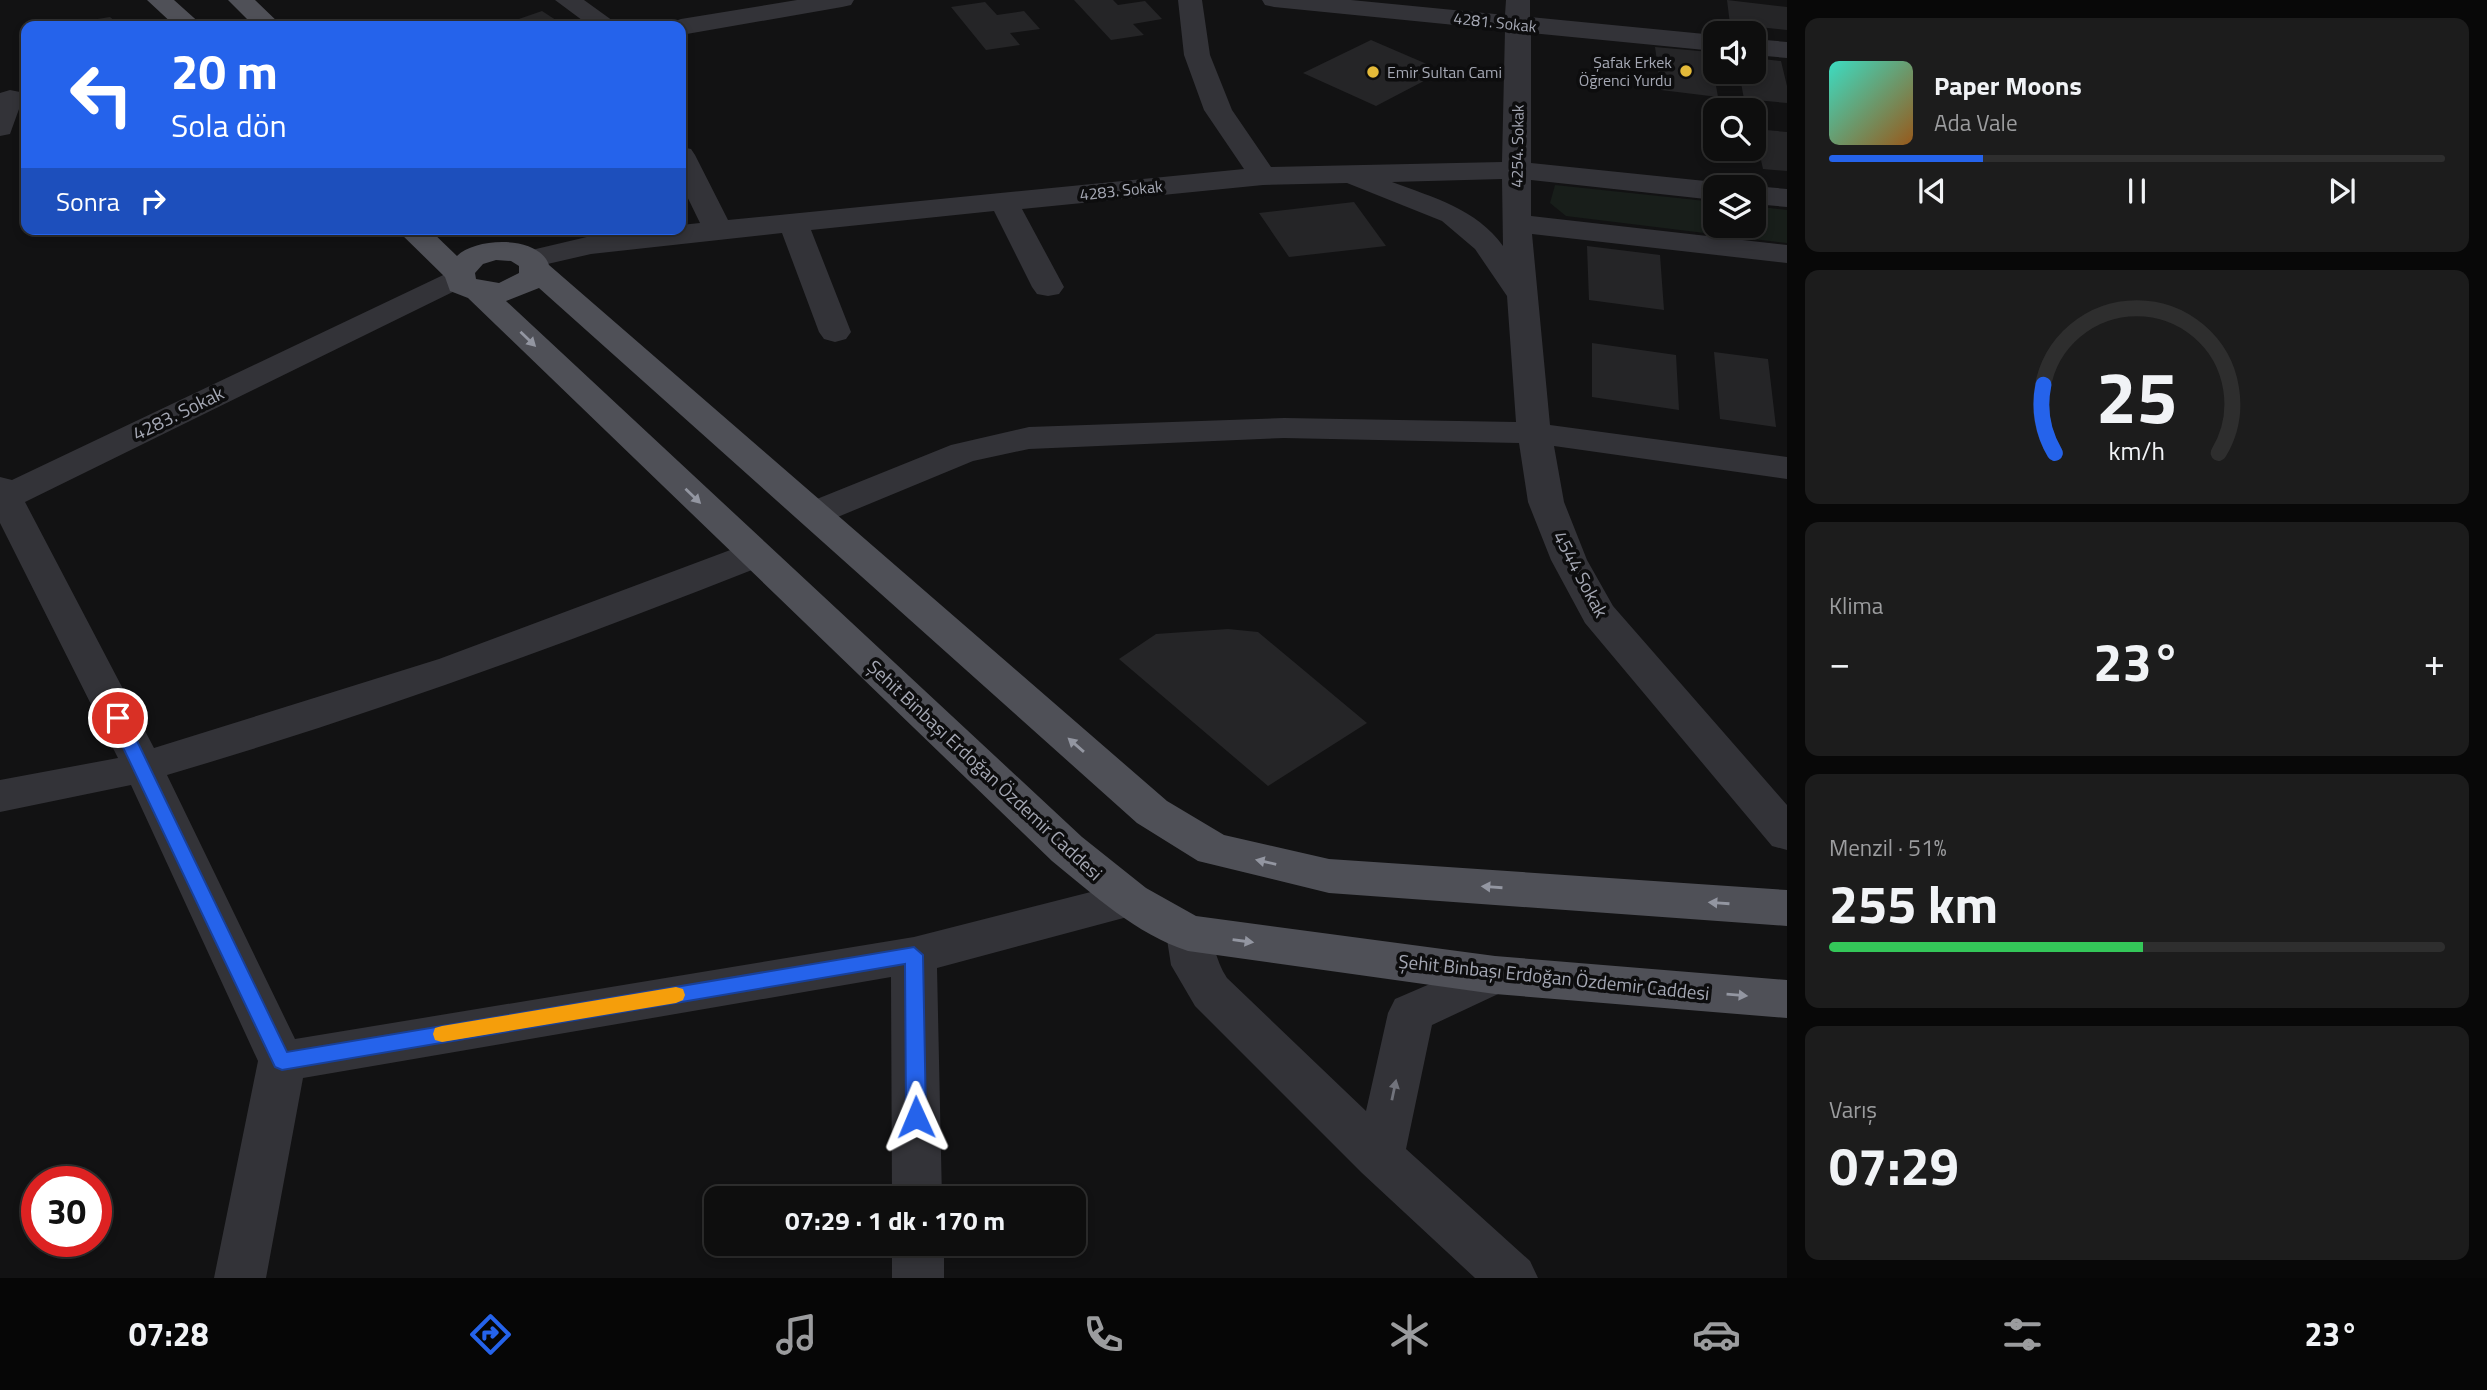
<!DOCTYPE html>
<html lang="tr">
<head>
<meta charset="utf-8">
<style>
	:root { --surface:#0e0e0e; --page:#1c1c1c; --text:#f1f3f6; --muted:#9b9c9e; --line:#2e2e2e; --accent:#2563eb }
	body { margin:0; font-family:"Titillium Web",sans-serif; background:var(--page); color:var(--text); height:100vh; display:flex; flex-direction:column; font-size:26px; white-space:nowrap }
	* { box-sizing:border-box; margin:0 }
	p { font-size:23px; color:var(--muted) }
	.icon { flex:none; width:38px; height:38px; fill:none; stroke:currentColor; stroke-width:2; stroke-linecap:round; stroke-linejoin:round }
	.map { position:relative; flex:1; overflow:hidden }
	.side { display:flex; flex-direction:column; gap:18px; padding:18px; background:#080808; width:700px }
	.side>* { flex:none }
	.guide { position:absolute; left:21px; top:21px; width:665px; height:214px; border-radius:14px; box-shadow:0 4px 10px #0003,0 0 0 2px var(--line); background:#2563eb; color:#fff; overflow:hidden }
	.controls { position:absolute; left:1703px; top:21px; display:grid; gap:14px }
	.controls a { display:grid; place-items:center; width:63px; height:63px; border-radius:14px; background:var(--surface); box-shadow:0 4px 10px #0003,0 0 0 2px var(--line); font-size:35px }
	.speed { position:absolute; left:21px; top:1166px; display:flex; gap:14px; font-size:35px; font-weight:700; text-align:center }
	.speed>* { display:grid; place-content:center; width:91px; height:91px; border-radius:50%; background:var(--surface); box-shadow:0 4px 10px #0003,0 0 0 2px var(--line); line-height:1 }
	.speed .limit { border:10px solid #d22; background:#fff; color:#111 }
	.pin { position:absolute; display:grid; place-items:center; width:60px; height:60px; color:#fff; margin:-30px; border:4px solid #fff; border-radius:50%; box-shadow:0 2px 7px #0007 }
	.me { position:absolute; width:77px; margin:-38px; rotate:359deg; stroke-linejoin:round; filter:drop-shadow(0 0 5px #0008) }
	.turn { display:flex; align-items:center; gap:24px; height:147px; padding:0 35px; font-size:32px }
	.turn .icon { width:91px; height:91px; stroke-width:2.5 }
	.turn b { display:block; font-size:49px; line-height:60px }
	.then { display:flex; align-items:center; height:66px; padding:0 35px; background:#0003; gap:14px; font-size:26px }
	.big { font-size:52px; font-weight:700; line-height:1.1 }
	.side .widget { flex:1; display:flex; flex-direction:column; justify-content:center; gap:10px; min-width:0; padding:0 24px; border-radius:14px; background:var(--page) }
	.side .dial { align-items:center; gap:0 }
	.dial svg { height:182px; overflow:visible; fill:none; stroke:var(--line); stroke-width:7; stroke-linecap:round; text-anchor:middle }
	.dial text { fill:var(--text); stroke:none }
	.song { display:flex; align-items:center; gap:21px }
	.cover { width:84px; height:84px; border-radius:10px; background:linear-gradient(135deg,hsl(170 70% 55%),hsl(30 70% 35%)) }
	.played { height:7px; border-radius:4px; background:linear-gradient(90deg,var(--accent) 25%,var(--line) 25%) }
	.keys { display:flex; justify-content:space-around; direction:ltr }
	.heat { display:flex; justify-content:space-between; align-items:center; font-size:38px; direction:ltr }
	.charge { height:10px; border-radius:5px; background:linear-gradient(90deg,#34c759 51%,var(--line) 0) }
	.trip { position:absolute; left:704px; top:1186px; width:382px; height:70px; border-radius:14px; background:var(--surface); box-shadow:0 4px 10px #0003,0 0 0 2px var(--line); font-weight:700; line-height:70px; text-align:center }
	.dock { display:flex; height:112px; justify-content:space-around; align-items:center; background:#060606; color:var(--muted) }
	.dock .icon { width:49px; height:49px }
	.dock .selected { color:var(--accent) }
	.dock b { font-size:32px; color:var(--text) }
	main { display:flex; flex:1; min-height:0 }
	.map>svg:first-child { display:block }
	.green { fill:#181e1a }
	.building { fill:#252527 }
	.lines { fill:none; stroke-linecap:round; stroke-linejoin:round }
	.minor { fill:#333338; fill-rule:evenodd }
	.major { fill:#4f5057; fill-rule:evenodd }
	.oneway { fill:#9396a1 }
	.oneway2 { fill:#71737c }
	.route { fill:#2563eb; stroke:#184099; stroke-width:2 }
	.slow { fill:#f59e0b }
	.poi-dot { fill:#e4ba39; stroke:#0d0d0e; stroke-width:2.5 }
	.labels { text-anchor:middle; stroke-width:7; stroke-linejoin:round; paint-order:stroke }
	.far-street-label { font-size:16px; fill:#a4a7b3; stroke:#0d0d0e }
	.far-poi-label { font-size:16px; fill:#a4a7b3; stroke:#0d0d0e; text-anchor:end }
	.street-label { font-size:19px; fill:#a4a7b3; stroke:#0d0d0e }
</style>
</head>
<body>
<main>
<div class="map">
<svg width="1787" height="1278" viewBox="0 0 1787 1278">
	<rect width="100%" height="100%" fill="#121213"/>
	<path class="green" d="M1555 185 1715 202V226H1754V206L1787 210V243L1566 216 1550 203Z"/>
	<path class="building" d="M1074 0H1113L1118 5 1145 1 1162 19 1133 24 1144 35 1111 40Z
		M1727 0 1787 7V30L1730 24Z
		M985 2 997 15 1024 11 1040 29 1010 33 1020 45 986 50 951 7Z
		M542 11 565 26H499Z
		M110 17 121 26H60V25Z
		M1371 40 1443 71 1376 106 1303 73Z
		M1655 47 1710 52 1718 97 1661 90Z
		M1754 58 1781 61 1787 86V103L1744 99 1739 72H1754Z
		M1754 129 1787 132V171L1763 169Z
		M1354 202 1386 246 1289 257 1259 213Z
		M1587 246 1660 255 1664 310 1589 300Z
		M1592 343 1676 355 1679 410 1592 397Z
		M1714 352 1768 359 1776 427 1720 419Z
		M1228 629 1258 632 1367 723 1268 786 1119 659 1156 634Z"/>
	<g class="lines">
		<path class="minor" d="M555 0H584L620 26H590Z
			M797 0H854L851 5 842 7 681 35V26H669L672 22 681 19Z
			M1178 0H1202L1210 55 1232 110 1271 167 1502 162 1505 30 1274 7 1265 5 1262 0H1351L1505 15 1506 0H1530V17L1715 35V51L1531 33V163L1715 182 1727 187H1715V200L1531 180V216L1787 245V263L1532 234 1550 425 1787 457V479L1554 446 1564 502 1587 560 1613 606 1787 805V850L1772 846 1585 623 1551 560 1528 502 1519 443 1284 438 1029 449 973 461 828 521 815 525 802 521 797 513 802 505 951 445 1029 427 1284 418 1516 422 1507 296 1475 249 1442 221 1347 183 1263 185 1022 209 1064 287 1059 294 1048 296 1037 294 1032 287 994 211 811 230 851 332 846 339 835 342 824 339 819 332 782 233 591 254 530 268 519 265 515 259 519 253 591 236 681 229V225L700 223 681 184V147L691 149 695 155 728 220 1244 169 1204 110 1184 55ZM1502 179 1503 246C1477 209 1432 197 1392 182Z
			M1754 39 1787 42V58L1754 55Z
			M10 90 20 92 23 98 10 134 0 136V93Z
			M1754 186 1787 189V207L1754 204V187H1750Z
			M458 268 469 270 473 277 469 284 25 502 154 748 439 659 741 546 754 543 767 546 772 555 767 564C570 642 371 715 167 775L295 1039 914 937 1130 882 1146 888 1152 900 1146 912 937 968 942 1199H892L891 977 303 1078 266 1278H214L258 1061 131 785 0 812V780L118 758 0 523V477L12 480Z
			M1188 915 1204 920C1214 940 1215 960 1227 978L1366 1111 1388 1013 1395 999 1495 956 1511 962 1518 975 1511 988 1432 1025 1406 1149 1530 1261 1538 1278H1475L1362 1173 1195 1006 1171 965 1166 933 1172 920Z
			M892 1244H944V1278H892Z"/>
		<path class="major" d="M147 0H174L203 26H175Z
			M228 0H255L282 26H254Z
			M396 229H429L457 256C476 237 539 235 549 265L1167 801 1224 835 1329 859 1787 890V926L1329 893 1198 861 1137 823 539 288 506 301 1082 837 1146 888 1196 916 1495 956 1787 980V1018L1495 994 1188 951C1136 934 1094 895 1052 861L468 298 450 291 445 277ZM496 260 511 261 519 266V273L499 283 476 279 475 273 483 264Z"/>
	</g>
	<defs><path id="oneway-solid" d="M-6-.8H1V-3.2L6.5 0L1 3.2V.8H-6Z" transform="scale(1.75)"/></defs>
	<g class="oneway">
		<use href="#oneway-solid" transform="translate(528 339) rotate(44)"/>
		<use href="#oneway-solid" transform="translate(693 496) rotate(44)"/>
		<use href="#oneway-solid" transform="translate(1076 745) rotate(-139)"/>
		<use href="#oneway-solid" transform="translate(1266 862) rotate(-167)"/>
		<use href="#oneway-solid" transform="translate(1492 887) rotate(-176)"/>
		<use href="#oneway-solid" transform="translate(1719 903) rotate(-176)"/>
		<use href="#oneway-solid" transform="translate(1243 941) rotate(8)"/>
		<use href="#oneway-solid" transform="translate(1737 995) rotate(5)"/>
	</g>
	<use class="oneway2" href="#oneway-solid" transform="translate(1394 1090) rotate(-78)"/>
	<path class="route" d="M118 712 126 718 287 1052 914 947 923 955 926 1117 923 1124 916 1126 909 1124 906 1117 905 964 282 1070 275 1067 109 718Z"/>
	<path class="slow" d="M676 987 683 989 685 995 683 1000 676 1003 442 1042 435 1040 433 1034 435 1028 442 1026Z"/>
	<g class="poi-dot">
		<circle cx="1686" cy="71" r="7"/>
		<circle cx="1373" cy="72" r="7"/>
	</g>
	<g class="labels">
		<g class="far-street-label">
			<text transform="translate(1495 22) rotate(6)" y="6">4281. Sokak</text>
			<text transform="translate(1517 146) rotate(-89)" y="6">4254. Sokak</text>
			<text transform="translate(1121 190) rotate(-6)" y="6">4283. Sokak</text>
		</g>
		<g class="far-poi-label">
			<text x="1672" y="68">Şafak Erkek<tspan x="1672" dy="18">Öğrenci Yurdu</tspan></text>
			<text x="1387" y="78" text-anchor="start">Emir Sultan Cami</text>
		</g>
		<g class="street-label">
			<text transform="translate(178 413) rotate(-26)" y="7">4283. Sokak</text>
			<text transform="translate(1581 574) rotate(62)" y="7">4544 Sokak</text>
			<text transform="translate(985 770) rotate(43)" y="7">Şehit Binbaşı Erdoğan Özdemir Caddesi</text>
			<text transform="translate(1554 977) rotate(6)" y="7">Şehit Binbaşı Erdoğan Özdemir Caddesi</text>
		</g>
	</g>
</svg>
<div class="controls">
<a><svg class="icon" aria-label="sound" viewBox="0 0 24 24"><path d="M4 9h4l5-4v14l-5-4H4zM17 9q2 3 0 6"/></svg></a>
<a><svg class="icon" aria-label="search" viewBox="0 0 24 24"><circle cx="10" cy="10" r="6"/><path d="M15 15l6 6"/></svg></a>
<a><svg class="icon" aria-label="layers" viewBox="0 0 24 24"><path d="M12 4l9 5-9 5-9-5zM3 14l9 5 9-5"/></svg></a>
</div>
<div class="speed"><div class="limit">30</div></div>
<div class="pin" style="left:118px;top:718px;background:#d93025"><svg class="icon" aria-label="arrive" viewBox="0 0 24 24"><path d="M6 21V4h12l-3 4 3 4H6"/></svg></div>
<svg class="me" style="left:916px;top:1117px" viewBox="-20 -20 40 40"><path d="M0-17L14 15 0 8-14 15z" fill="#2563eb" stroke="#fff" stroke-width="4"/></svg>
<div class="trip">07:29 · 1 dk · 170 m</div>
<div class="guide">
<div class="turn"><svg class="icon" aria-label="left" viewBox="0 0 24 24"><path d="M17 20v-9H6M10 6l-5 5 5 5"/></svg><div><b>20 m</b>Sola dön</div></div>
<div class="then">Sonra<svg class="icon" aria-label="right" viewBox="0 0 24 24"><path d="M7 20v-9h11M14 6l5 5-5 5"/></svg></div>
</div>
</div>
<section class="side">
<div class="widget">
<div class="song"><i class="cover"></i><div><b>Paper Moons</b><p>Ada Vale</p></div></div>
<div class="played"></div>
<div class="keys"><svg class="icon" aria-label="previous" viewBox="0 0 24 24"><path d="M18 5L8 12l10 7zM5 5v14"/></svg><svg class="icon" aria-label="pause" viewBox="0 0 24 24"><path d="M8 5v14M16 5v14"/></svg><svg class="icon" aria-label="next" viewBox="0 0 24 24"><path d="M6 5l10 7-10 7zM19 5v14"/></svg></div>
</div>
<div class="widget dial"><svg viewBox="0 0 100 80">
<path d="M14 69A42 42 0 1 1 86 69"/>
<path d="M14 69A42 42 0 0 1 9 39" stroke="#2563eb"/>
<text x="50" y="56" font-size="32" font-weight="700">25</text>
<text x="50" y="72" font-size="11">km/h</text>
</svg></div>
<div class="widget"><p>Klima</p>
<div class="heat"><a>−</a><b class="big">23°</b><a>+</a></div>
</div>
<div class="widget"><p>Menzil · 51%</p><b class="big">255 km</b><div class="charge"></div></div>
<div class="widget"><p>Varış</p><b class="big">07:29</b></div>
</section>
</main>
<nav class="dock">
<b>07:28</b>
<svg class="icon selected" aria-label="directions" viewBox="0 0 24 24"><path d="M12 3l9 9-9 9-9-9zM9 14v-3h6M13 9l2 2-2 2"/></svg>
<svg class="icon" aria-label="music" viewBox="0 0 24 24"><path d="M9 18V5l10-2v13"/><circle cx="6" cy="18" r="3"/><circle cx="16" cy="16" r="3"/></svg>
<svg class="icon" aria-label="phone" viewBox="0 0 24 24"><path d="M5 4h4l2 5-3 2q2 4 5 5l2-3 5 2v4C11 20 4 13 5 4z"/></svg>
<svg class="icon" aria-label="climate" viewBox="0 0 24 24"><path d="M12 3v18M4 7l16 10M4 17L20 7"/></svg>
<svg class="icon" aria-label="car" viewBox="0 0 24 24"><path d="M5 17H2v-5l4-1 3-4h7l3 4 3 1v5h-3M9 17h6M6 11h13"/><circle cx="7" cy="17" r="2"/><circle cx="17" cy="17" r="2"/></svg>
<svg class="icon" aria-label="filters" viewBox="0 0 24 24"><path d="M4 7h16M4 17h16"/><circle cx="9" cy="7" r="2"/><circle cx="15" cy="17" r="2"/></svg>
<b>23°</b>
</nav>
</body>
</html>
